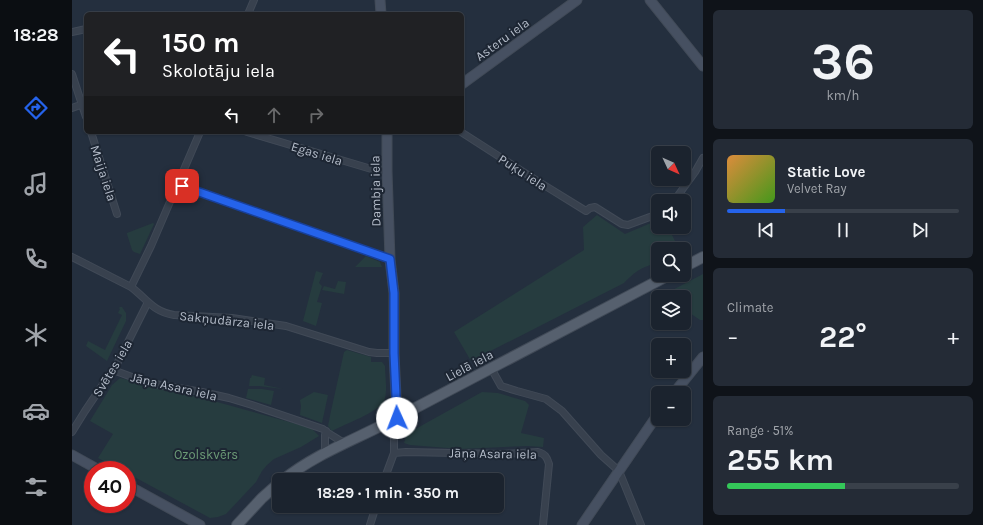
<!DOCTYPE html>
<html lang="en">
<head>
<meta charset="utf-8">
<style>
	:root { --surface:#1b232e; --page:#242b36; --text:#f1f3f6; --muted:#a0a4aa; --line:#39404a; --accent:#2563eb }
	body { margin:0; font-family:Karla,sans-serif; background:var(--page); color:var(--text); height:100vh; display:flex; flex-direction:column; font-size:15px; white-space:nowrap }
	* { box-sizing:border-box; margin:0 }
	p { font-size:13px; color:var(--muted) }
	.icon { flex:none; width:22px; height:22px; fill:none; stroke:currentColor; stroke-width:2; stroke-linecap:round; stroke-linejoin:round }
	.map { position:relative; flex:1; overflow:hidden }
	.drawer { display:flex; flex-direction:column; gap:10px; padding:10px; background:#0f1319; width:280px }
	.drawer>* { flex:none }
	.top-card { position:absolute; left:12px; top:12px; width:380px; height:122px; border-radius:6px; box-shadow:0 1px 3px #0004,0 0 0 1px var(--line); background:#202124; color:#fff; overflow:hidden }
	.needle { width:26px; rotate:134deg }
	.controls { position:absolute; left:579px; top:146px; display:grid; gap:8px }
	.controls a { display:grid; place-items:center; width:40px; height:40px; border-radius:6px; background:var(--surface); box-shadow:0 1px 3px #0004,0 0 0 1px var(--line); font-size:20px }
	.speed { position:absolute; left:12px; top:461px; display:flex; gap:8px; font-size:20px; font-weight:700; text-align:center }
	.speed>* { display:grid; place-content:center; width:52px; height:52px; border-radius:50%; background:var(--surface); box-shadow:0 1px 3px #0004,0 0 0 1px var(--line); line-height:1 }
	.speed .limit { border:6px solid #d22; background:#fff; color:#111 }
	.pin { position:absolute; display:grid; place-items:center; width:34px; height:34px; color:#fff; margin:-17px; border-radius:8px; box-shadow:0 2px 6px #0006 }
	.me { position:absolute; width:44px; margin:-22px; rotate:358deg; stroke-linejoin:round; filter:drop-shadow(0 0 3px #0008) }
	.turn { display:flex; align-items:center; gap:14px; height:84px; padding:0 12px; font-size:18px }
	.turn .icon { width:52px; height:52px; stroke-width:2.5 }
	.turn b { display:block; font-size:28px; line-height:34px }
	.lanes { display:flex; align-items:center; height:38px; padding:0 12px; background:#0003; justify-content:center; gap:20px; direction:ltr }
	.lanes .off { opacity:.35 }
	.big { font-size:30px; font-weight:700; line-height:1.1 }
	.drawer .card { flex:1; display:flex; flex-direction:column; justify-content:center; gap:6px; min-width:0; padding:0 14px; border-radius:6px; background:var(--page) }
	.drawer .dial { align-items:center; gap:0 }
	.dial b { font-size:52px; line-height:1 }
	.song { display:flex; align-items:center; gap:12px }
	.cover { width:48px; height:48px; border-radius:6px; background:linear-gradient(135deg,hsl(30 70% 55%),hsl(100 70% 35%)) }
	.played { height:4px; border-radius:2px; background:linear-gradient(90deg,var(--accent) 25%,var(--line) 25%) }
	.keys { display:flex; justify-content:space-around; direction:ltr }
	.heat { display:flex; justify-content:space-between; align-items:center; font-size:22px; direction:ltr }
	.charge { height:6px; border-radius:3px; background:linear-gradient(90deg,#34c759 51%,var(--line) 0) }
	.trip { position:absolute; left:200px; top:473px; width:232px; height:40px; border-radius:6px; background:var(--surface); box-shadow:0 1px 3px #0004,0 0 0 1px var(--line); font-weight:700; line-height:40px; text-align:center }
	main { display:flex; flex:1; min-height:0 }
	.tabs { display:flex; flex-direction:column; width:72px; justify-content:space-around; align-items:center; background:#0b0e12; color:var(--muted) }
	.tabs .icon { width:28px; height:28px }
	.tabs .current { color:var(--accent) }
	.tabs b { font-size:18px; color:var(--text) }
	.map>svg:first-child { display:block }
	.green { fill:#263c3f }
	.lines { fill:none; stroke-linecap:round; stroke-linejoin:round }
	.street-casing { stroke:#414a57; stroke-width:8 }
	.secondary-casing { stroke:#414a57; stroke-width:11 }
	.primary-casing { stroke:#414a57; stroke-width:12 }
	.street { stroke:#38414e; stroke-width:6 }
	.secondary { stroke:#465061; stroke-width:9 }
	.primary { stroke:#56606e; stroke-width:10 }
	.route-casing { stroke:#184099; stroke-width:10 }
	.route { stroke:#2563eb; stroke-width:7 }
	.labels { text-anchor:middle; stroke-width:4; stroke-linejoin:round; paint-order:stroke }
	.street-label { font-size:13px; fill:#b4bcc9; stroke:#1d2633 }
	.park-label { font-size:13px; fill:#6b9a76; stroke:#1d2633 }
</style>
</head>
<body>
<main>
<nav class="tabs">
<b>18:28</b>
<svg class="icon current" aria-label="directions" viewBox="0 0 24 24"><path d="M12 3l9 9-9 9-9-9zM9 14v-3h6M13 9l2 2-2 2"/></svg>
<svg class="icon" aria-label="music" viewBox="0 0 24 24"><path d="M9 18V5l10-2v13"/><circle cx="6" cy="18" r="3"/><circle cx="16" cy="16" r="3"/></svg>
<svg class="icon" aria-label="phone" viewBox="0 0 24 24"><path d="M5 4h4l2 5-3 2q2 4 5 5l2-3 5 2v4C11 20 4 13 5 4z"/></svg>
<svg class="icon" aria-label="climate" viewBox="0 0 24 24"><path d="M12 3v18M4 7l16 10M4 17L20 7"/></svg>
<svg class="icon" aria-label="car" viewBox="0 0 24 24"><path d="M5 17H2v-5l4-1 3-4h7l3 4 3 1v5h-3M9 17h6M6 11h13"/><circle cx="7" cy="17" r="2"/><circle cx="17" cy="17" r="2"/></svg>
<svg class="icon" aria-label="filters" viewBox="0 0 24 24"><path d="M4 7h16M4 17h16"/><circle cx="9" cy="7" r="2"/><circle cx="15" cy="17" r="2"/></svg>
</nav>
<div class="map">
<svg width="631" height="525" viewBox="0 0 631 525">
	<rect width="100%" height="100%" fill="#242f3e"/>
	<path class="green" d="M525 215 553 234 586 220V227H596L603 241 599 249H586V263C569 267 564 271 552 283L399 361 382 332 512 250 511 227Z
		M81 223 82 224 68 254 62 252 60 250 55 234V233Z
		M294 256 308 262 310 267H283Z
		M244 271 251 273 247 283 250 286 245 302 250 303 244 326 231 321Z
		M631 274V320H628L612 309V297H595L593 294Z
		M266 281 274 282 272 294 250 290 252 286 263 289Z
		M48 307H50L54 313V321L35 361 14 346 16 341 33 350 50 315 46 313 48 309 47 308Z
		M275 350 299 357V362H310L313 366C313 375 316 392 312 401 307 412 271 425 260 431L256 426 259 411 272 352Z
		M180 375 193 378 192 385 211 389 187 386H177L178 378H179Z
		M48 378 138 400 239 428 247 436 229 447 202 459 195 465 190 471 184 482 154 514 146 517 138 518 55 473V470H49L26 458 41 434 18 421 40 385Z
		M176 389H190L202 391 199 405 174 398Z
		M242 392 256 395 250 423 228 415 229 406 228 400Z
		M410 392 426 393 453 401 457 405 449 433 472 438 471 447 455 446 388 449 338 445 332 443 335 434 338 432Z"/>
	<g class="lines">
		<defs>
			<path id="street" d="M176 14 182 0
				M0 32 14 29
				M0 74 14 117
				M0 108 14 103
				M19 132 45 214
				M175 132 296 168 303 170 315 171
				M389 132 467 182 514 211 518 208 523 207 550 224 556 225 586 214
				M106 185 318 259
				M602 201 623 172 631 158
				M0 257 59 287C74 298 81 312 102 315L160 318 214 326 297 352 305 353H322
				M59 287 79 246 128 132
				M419 368 429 386 445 391 474 399 490 411 529 455 547 471 569 525
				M41 370 68 380 88 385 130 392 157 398 180 405 251 429C255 433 266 439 272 443
				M0 432 13 411 46 362 76 302
				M253 452V435L254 431
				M322 453 334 452 431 454 466 452C473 454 475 457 477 464L471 525
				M312 480 322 453V438L325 418
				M298 525 304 506"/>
			<path id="secondary" d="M308 0 309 14
				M578 0 631 66
				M390 84 505 0
				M315 132V171L318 259 322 293V353L325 418
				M602 393 631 357
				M0 455 27 470
				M55 485 128 525
				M510 525 586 414"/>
			<path id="primary" d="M612 267 631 257
				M211 480C246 452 288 438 328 416 417 369 507 322 597 275
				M165 525 190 498 207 483"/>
		</defs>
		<use href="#street" class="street-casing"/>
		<use href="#secondary" class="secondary-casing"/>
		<use href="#primary" class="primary-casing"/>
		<use href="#street" class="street"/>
		<use href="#secondary" class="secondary"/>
		<use href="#primary" class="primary"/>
	</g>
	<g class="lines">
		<defs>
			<path id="route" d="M110 186 318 259 322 293V353L325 418"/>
		</defs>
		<use href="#route" class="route-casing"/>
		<use href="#route" class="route"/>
	</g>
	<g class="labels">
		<g class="street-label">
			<text transform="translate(430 39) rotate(-36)" y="5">Asteru iela</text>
			<text transform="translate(245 153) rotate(17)" y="5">Egas iela</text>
			<text transform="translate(451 172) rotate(33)" y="5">Puķu iela</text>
			<text transform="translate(32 173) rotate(72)" y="5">Maija iela</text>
			<text transform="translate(303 191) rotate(-91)" y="5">Dambja iela</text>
			<text transform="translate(155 320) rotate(6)" y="5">Sakņudārza iela</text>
			<text transform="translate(397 365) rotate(-28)" y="5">Lielā iela</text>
			<text transform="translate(40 368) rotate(-59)" y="5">Svētes iela</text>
			<text transform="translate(102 386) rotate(13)" y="5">Jāņa Asara iela</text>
			<text transform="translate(421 453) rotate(1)" y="5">Jāņa Asara iela</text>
		</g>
		<g class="park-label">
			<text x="134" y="459">Ozolskvērs</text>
		</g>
	</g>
</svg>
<div class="controls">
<a><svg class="needle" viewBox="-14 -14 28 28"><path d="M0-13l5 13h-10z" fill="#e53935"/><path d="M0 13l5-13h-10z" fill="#a0a4aa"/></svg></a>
<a><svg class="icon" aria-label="sound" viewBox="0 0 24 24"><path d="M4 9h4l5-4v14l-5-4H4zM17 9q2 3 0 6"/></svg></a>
<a><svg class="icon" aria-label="search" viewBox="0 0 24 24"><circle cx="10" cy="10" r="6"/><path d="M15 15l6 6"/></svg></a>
<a><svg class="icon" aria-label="layers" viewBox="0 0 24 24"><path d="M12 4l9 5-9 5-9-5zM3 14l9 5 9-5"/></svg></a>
<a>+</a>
<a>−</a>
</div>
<div class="speed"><div class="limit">40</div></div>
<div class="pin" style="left:110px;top:186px;background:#d93025"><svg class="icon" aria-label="arrive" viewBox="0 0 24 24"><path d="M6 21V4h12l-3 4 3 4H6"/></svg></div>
<svg class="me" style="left:325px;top:418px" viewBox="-20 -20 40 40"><circle r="19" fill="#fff"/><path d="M0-13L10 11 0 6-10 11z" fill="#2563eb"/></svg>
<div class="trip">18:29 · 1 min · 350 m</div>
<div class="top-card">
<div class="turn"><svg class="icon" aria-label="left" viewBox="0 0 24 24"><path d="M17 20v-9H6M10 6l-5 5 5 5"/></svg><div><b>150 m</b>Skolotāju iela</div></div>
<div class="lanes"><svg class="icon" aria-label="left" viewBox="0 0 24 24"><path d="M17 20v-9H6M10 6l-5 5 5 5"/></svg><svg class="icon off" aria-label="ahead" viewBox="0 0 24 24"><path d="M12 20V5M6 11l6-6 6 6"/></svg><svg class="icon off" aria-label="right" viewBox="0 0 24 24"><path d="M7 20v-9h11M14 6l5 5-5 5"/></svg></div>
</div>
</div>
<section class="drawer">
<div class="card dial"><b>36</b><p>km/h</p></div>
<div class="card">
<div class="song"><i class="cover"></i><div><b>Static Love</b><p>Velvet Ray</p></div></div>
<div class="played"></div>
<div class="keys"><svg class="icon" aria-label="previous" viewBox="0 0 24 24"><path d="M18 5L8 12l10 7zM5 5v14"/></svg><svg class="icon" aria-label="pause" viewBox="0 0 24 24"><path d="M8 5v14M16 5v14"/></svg><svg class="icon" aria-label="next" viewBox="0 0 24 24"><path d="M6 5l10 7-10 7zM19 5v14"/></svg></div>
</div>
<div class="card"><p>Climate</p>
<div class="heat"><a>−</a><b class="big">22°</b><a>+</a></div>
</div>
<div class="card"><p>Range · 51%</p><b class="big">255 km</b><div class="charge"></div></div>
</section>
</main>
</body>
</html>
